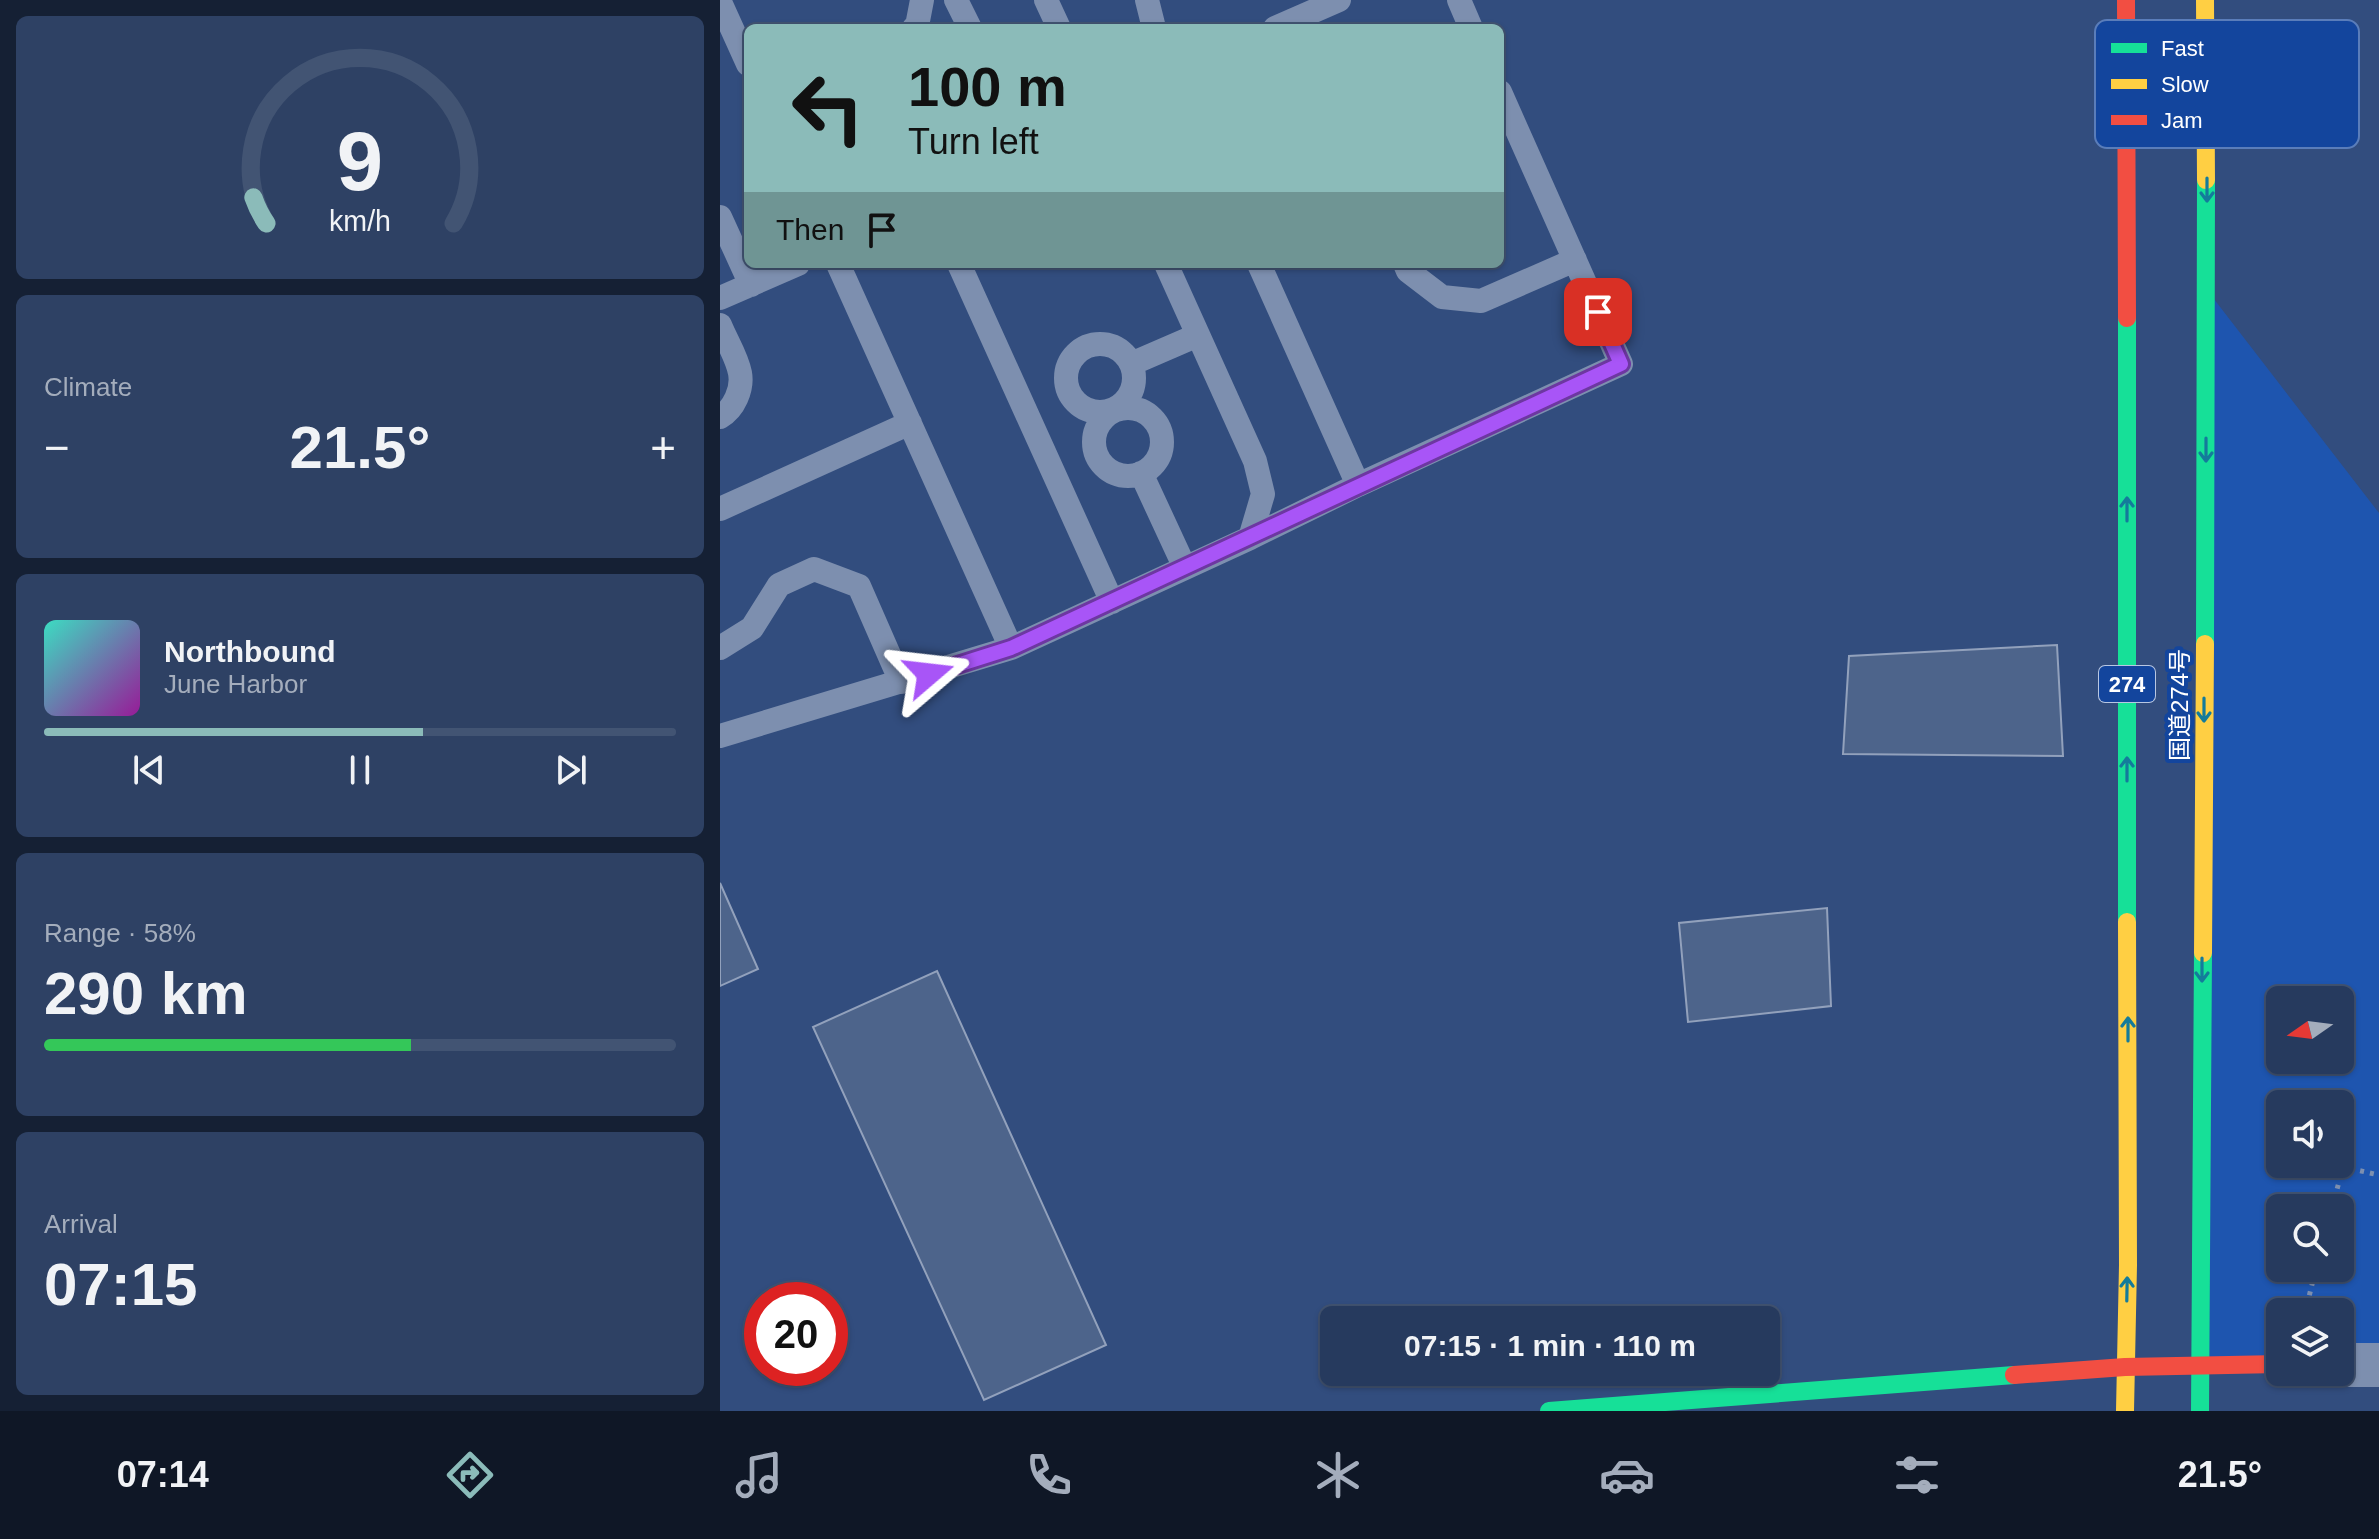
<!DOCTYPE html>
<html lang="en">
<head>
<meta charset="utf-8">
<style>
	:root { --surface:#263a5e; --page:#2e4164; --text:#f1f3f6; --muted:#a4adbc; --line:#425473; --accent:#8bbbb9 }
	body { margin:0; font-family:Helvetica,"Noto Sans JP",sans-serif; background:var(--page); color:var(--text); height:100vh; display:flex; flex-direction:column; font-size:30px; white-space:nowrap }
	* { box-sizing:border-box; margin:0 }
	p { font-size:26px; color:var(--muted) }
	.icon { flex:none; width:44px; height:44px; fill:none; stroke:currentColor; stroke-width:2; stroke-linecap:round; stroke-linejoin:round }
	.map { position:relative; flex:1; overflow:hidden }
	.drawer { display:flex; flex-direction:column; gap:16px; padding:16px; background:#152034; width:720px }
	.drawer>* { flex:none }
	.guide { position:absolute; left:24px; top:24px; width:760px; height:244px; border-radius:12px; box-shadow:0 2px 6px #0004,0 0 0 2px var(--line); background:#8bbbb9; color:#111; overflow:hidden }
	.needle { width:52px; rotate:256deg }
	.controls { position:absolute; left:1546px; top:986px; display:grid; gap:16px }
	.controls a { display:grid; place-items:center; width:88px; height:88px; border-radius:12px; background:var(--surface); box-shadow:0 2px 6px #0004,0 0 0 2px var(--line); font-size:40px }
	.speed { position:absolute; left:24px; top:1282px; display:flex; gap:16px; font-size:40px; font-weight:700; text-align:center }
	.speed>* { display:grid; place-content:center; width:104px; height:104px; border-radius:50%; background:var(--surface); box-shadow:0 2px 6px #0004,0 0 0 2px var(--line); line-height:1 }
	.speed .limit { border:12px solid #d22; background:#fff; color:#111 }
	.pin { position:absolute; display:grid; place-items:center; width:68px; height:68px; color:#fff; margin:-34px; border-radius:16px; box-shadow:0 4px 12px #0006 }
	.me { position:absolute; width:88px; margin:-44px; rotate:73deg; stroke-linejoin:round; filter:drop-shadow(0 0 6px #0008) }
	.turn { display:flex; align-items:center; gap:28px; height:168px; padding:0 32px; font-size:36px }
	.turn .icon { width:104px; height:104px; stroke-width:2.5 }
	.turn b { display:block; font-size:56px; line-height:68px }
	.then { display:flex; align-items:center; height:76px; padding:0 32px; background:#0003; gap:16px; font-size:30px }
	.big { font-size:60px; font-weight:800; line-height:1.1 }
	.drawer .widget { flex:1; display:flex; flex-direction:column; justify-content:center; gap:12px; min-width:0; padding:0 28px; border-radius:12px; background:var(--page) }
	.drawer .dial { align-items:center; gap:0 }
	.dial svg { height:208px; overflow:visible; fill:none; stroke:var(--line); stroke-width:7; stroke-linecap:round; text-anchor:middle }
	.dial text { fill:var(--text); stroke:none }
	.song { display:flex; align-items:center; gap:24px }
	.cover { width:96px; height:96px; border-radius:12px; background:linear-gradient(135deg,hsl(170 70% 55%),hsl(300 70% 35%)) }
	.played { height:8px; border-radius:4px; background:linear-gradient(90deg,var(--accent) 60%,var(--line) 60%) }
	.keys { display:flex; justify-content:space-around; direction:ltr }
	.heat { display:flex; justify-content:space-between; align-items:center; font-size:44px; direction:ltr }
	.charge { height:12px; border-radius:6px; background:linear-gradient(90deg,#34c759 58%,var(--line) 0) }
	.trip { position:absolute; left:600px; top:1306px; width:460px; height:80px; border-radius:12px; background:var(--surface); box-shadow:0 2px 6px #0004,0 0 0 2px var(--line); font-weight:800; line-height:80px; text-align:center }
	.dock { display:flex; height:128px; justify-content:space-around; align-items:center; background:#0f1726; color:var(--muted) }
	.dock .icon { width:56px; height:56px }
	.dock .current { color:var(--accent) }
	.dock b { font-size:36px; color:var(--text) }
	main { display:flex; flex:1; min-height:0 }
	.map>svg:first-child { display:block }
	.green { fill:#1e55af; fill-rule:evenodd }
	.building { fill:#4d648b; stroke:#92a1bc; stroke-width:2 }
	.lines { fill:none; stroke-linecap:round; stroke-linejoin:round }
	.path { stroke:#7d8faf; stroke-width:5; stroke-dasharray:4 6; stroke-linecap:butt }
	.lane { stroke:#7d8faf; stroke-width:24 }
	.street { stroke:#7d8faf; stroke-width:44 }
	.fast { stroke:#16e098; stroke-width:18 }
	.slow { stroke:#ffcf43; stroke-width:18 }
	.jam { stroke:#f24e42; stroke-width:18 }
	.oneway { stroke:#147b9b }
	.route-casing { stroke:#6d37a1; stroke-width:20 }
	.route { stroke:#a855f7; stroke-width:14 }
	.labels { text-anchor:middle; stroke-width:8; stroke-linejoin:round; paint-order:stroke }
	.shield { fill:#13459d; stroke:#b8c7e2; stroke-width:2 }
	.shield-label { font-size:22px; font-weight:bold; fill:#fff }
	.street-label { font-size:24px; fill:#fff; stroke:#13459d }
	.key { fill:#13459d; stroke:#5a7dba; stroke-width:2 }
	.key-label { font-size:22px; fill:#fff }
</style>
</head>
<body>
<main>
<section class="drawer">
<div class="widget dial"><svg viewBox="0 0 100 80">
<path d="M14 69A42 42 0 1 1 86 69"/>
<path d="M14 69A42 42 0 0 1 9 59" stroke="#8bbbb9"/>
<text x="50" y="56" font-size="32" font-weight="700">9</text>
<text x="50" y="72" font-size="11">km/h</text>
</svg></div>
<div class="widget"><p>Climate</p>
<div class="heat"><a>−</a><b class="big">21.5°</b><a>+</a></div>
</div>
<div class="widget">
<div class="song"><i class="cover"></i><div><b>Northbound</b><p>June Harbor</p></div></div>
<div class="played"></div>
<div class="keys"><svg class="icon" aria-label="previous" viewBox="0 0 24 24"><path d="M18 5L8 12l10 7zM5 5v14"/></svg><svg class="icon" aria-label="pause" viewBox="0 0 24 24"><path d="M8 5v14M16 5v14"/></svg><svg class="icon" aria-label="next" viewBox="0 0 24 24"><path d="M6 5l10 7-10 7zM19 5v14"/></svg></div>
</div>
<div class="widget"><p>Range · 58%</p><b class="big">290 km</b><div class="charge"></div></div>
<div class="widget"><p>Arrival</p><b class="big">07:15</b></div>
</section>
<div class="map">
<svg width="1659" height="1411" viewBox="0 0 1659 1411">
	<rect width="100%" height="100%" fill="#324d7e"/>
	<path class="green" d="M1487 290 1659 513V1365H1620V1312H1560V1364H1479ZM1560 1000H1620V1060H1560ZM1560 1104H1620V1164H1560ZM1560 1208H1620V1268H1560Z"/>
	<path class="building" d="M1337 645 1343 756 1123 754 1129 656Z
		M0 883 38 969 0 986Z
		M1107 908 1111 1006 968 1022 959 923Z
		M217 971 386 1345 264 1400 93 1027Z"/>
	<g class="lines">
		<path class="path" d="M1614 1164 1623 1167
			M1612 1208 1623 1167 1659 1175
			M1587 1305 1596 1268"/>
		<path class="lane" d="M236 0 250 28
			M326 0 339 28
			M427 0 434 28
			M739 0 751 28
			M0 2 28 64
			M194 28 197 26 202 0
			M555 28 619 0
			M0 217 31 285
			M118 264 291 648
			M239 264 392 602
			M539 264 638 485
			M685 264 688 271 722 297 761 301 855 260
			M0 298 78 264
			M0 325C6 340 17 357 20 373 23 389 14 409 0 417
			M346 378a34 34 0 1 1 68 0a34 34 0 1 1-68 0Z
			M411 364 478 335
			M374 442a34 34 0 1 1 68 0a34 34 0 1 1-68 0Z
			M421 473 465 568
			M0 509 190 423
			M530 538 638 485 901 364 780 92
			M0 648 32 628 59 585 94 569 139 586 181 682
			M0 736 291 648 530 538 543 494 535 461 446 264"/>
		<path class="street" d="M1620 1365H1659"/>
		<path class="fast" d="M1407 318V922
			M1485 644 1486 180
			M829 1411 1294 1375
			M1480 1411 1483 953"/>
		<path class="slow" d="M1485 0 1486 180
			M1483 953 1485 644
			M1405 1411 1408 1265 1407 922"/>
		<path class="jam" d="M1406 0 1407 318
			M1294 1375 1405 1367 1560 1364"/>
	</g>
	<defs><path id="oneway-shaft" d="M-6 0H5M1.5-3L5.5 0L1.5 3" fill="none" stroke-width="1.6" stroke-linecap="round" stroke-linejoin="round" transform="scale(2)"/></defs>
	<g class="oneway">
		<use href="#oneway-shaft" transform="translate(1487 190) rotate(90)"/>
		<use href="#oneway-shaft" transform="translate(1486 450) rotate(90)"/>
		<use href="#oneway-shaft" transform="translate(1407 509) rotate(-90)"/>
		<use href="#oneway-shaft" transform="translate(1484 710) rotate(90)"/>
		<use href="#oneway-shaft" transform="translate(1407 769) rotate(-90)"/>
		<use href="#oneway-shaft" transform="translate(1482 970) rotate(90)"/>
		<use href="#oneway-shaft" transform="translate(1408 1029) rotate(-90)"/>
		<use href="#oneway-shaft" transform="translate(1407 1289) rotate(-89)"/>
	</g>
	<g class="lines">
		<defs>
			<path id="route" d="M209 674 291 648 901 364 878 312"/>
		</defs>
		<use href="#route" class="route-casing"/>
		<use href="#route" class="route"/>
	</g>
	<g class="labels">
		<rect class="shield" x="1379" y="666" width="56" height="36" rx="6"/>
		<g class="shield-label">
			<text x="1407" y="692">274</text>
		</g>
		<g class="street-label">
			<text transform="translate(1460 705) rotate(-90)" y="8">国道274号</text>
		</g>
	</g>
	<rect x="1375" y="20" width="264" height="128" rx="12" class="key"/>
	<rect x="1391" y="43" width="36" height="10" fill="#16e098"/>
	<rect x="1391" y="79" width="36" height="10" fill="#ffcf43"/>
	<rect x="1391" y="115" width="36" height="10" fill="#f24e42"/>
	<g class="key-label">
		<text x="1441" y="56">Fast</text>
		<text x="1441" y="92">Slow</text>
		<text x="1441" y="128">Jam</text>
	</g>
</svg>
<div class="controls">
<a><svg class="needle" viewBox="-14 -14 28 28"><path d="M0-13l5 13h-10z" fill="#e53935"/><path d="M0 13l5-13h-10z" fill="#a4adbc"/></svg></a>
<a><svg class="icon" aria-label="sound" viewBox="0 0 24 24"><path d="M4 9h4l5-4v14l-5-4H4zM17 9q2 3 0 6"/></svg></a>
<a><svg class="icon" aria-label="search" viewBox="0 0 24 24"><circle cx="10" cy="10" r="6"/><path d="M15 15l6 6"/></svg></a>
<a><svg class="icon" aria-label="layers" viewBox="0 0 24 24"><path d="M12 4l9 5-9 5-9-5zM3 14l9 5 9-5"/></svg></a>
</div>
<div class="speed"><div class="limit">20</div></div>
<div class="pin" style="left:878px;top:312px;background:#d93025"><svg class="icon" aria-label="arrive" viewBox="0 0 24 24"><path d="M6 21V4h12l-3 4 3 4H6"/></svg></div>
<svg class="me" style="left:209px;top:674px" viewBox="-20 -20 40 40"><path d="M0-17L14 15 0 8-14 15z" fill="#a855f7" stroke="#fff" stroke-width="4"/></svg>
<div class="trip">07:15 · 1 min · 110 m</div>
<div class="guide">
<div class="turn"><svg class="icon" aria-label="left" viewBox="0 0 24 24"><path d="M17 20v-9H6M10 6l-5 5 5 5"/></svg><div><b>100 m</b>Turn left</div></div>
<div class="then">Then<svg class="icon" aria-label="arrive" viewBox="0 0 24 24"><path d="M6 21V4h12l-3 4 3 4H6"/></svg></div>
</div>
</div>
</main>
<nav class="dock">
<b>07:14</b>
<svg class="icon current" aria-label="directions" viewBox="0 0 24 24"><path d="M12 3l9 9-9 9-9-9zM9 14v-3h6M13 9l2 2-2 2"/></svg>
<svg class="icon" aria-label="music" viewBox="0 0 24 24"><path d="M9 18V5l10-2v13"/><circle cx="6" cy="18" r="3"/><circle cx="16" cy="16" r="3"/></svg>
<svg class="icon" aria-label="phone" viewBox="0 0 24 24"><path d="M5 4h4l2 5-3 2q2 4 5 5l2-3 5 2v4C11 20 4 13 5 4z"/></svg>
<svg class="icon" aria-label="climate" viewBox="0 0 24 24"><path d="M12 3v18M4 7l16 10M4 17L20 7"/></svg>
<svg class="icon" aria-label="car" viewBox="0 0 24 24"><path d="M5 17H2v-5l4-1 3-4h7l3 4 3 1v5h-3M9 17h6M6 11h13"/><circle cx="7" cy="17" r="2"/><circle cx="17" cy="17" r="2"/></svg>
<svg class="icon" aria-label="filters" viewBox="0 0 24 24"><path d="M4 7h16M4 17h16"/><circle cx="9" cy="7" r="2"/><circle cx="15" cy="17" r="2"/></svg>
<b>21.5°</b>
</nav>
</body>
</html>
